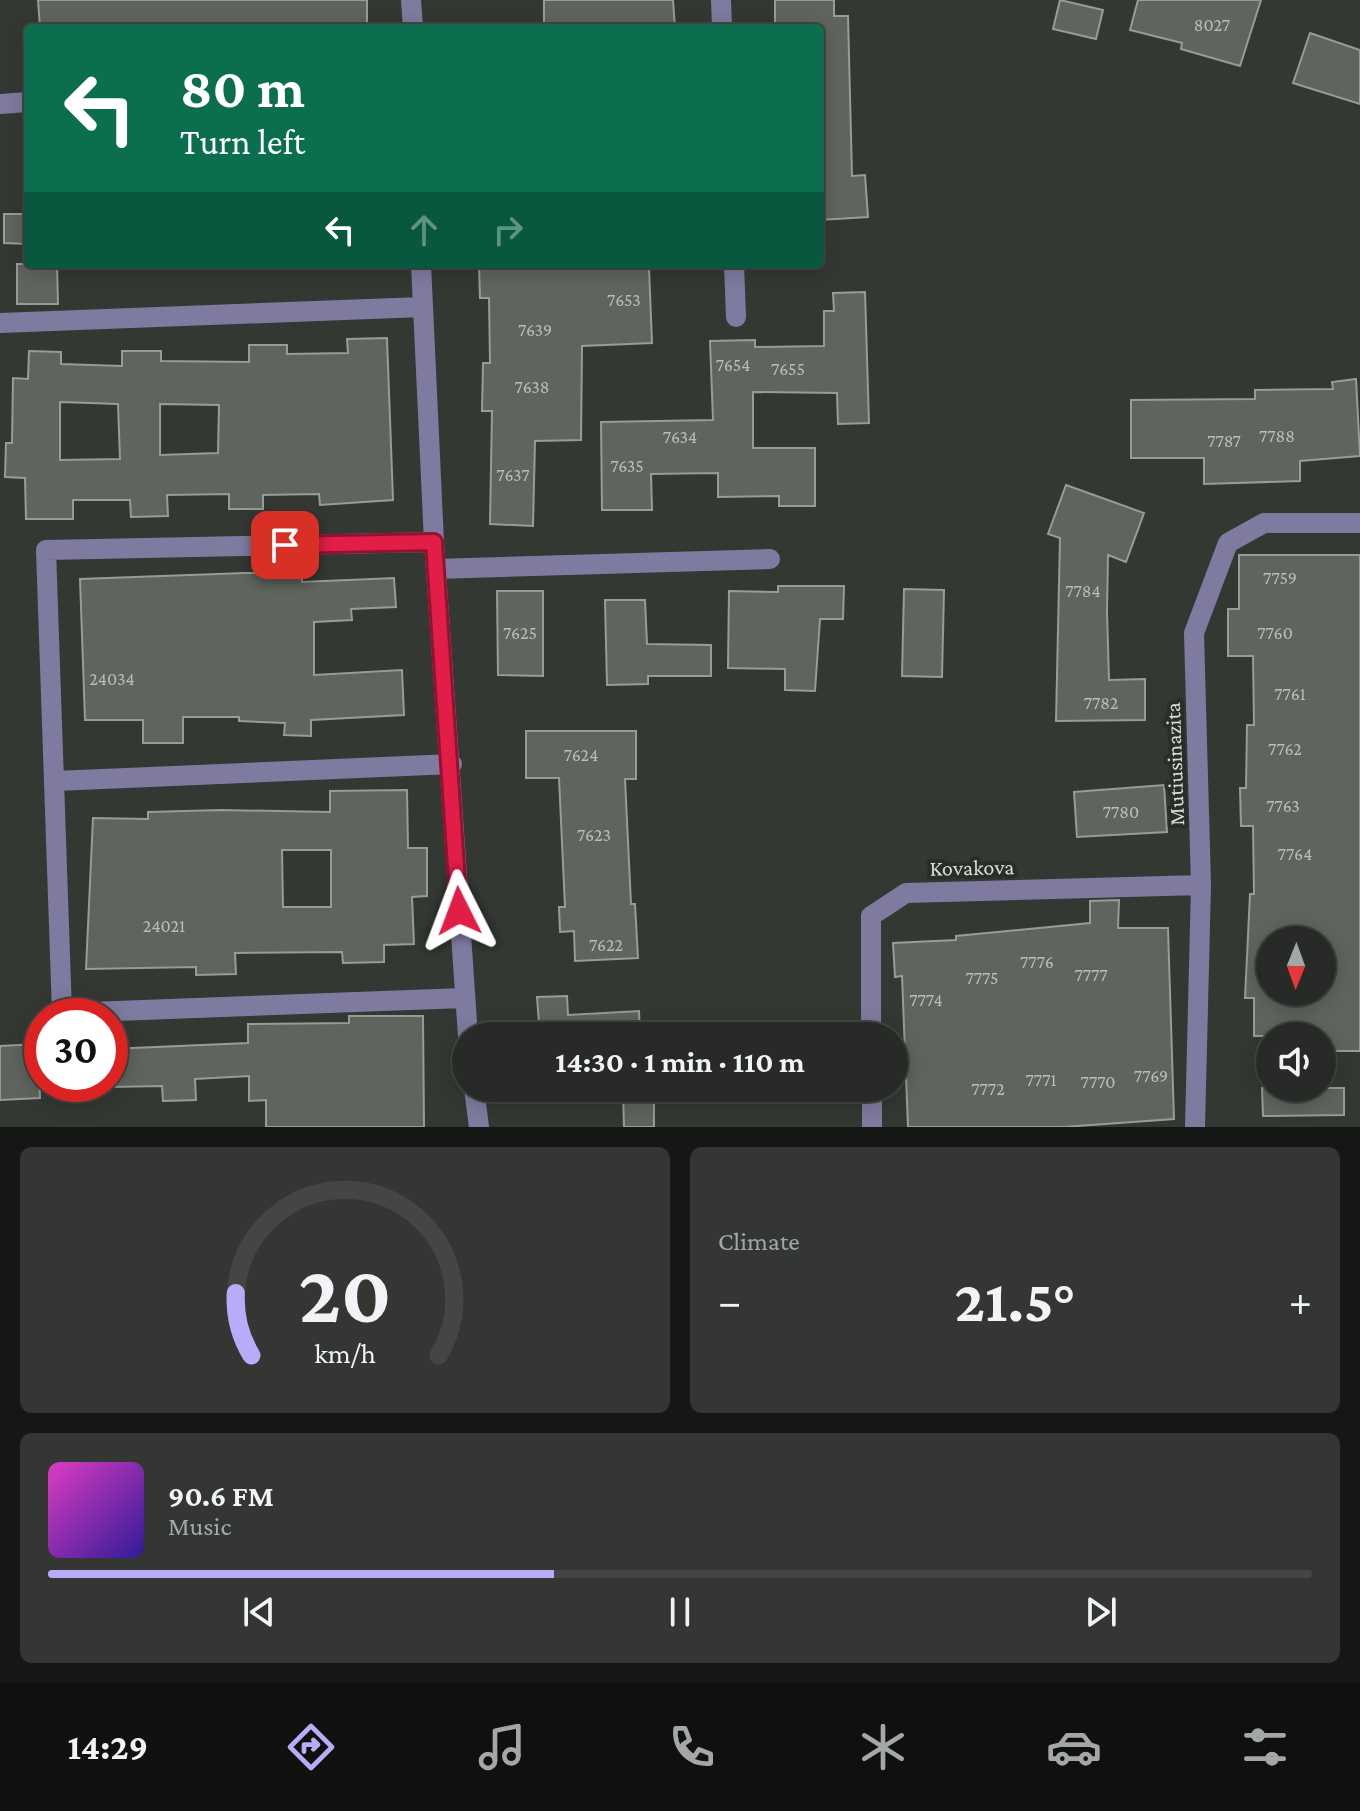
<!DOCTYPE html>
<html lang="en">
<head>
<meta charset="utf-8">
<style>
	:root { --surface:#272a26; --page:#333632; --text:#f1f3f6; --muted:#a4a7a7; --line:#434643; --accent:#b6acf8 }
	body { margin:0; font-family:"Crimson Pro",serif; background:var(--page); color:var(--text); height:100vh; display:flex; flex-direction:column; font-size:30px; white-space:nowrap }
	* { box-sizing:border-box; margin:0 }
	p { font-size:26px; color:var(--muted) }
	.icon { flex:none; width:44px; height:44px; fill:none; stroke:currentColor; stroke-width:2; stroke-linecap:round; stroke-linejoin:round }
	.map { position:relative; height:1127px; overflow:hidden }
	.drawer { display:flex; flex-direction:column; gap:20px; padding:20px; background:#151715; flex:1 }
	.drawer>* { flex:none }
	.banner { position:absolute; left:24px; top:24px; width:800px; height:244px; border-radius:8px; box-shadow:0 4px 20px #0003,0 0 0 2px var(--line); background:#0b6e4f; color:#fff; overflow:hidden }
	.needle { width:52px; rotate:181deg }
	.buttons { position:absolute; left:1256px; top:926px; display:grid; gap:16px }
	.buttons a { display:grid; place-items:center; width:80px; height:80px; border-radius:50%; background:var(--surface); box-shadow:0 4px 20px #0003,0 0 0 2px var(--line); font-size:40px }
	.speed { position:absolute; left:24px; top:998px; display:flex; gap:16px; font-size:40px; font-weight:700; text-align:center }
	.speed>* { display:grid; place-content:center; width:104px; height:104px; border-radius:50%; background:var(--surface); box-shadow:0 4px 20px #0003,0 0 0 2px var(--line); line-height:1 }
	.speed .limit { border:12px solid #d22; background:#fff; color:#111 }
	.pin { position:absolute; display:grid; place-items:center; width:68px; height:68px; color:#fff; margin:-34px; border-radius:16px; box-shadow:0 4px 12px #0006 }
	.me { position:absolute; width:88px; margin:-44px; rotate:357deg; stroke-linejoin:round; filter:drop-shadow(0 0 6px #0008) }
	.turn { display:flex; align-items:center; gap:28px; height:168px; padding:0 24px; font-size:36px }
	.turn .icon { width:104px; height:104px; stroke-width:2.5 }
	.turn b { display:block; font-size:56px; line-height:68px }
	.lanes { display:flex; align-items:center; height:76px; padding:0 24px; background:#0003; justify-content:center; gap:40px; direction:ltr }
	.lanes .off { opacity:.35 }
	.big { font-size:60px; font-weight:700; line-height:1.1 }
	.drawer .tile { flex:1; display:flex; flex-direction:column; justify-content:center; gap:12px; min-width:0; padding:0 28px; border-radius:12px; background:var(--page) }
	.drawer .dial { align-items:center; gap:0 }
	.dial svg { height:208px; overflow:visible; fill:none; stroke:var(--line); stroke-width:7; stroke-linecap:round; text-anchor:middle }
	.dial text { fill:var(--text); stroke:none }
	.song { display:flex; align-items:center; gap:24px }
	.cover { width:96px; height:96px; border-radius:12px; background:linear-gradient(135deg,hsl(310 70% 55%),hsl(250 70% 35%)) }
	.played { height:8px; border-radius:4px; background:linear-gradient(90deg,var(--accent) 40%,var(--line) 40%) }
	.keys { display:flex; justify-content:space-around; direction:ltr }
	.heat { display:flex; justify-content:space-between; align-items:center; font-size:44px; direction:ltr }
	.drawer .tiles { flex:1; display:grid; gap:20px; grid-template-columns:1fr 1fr }
	.tile:last-child { grid-column:span 2 }
	.trip { position:absolute; left:452px; top:1022px; width:456px; height:80px; border-radius:40px; background:var(--surface); box-shadow:0 4px 20px #0003,0 0 0 2px var(--line); font-weight:700; line-height:80px; text-align:center }
	.tabs { display:flex; height:128px; justify-content:space-around; align-items:center; background:#10110f; color:var(--muted) }
	.tabs .icon { width:56px; height:56px }
	.tabs .current { color:var(--accent) }
	.tabs b { font-size:36px; color:var(--text) }
	.map>svg:first-child { display:block }
	.building { fill:#5f645e; stroke:#979c96; stroke-width:2; fill-rule:evenodd }
	.lines { fill:none; stroke-linecap:round; stroke-linejoin:round }
	.minor { stroke:#7f7ba0; stroke-width:20 }
	.route-casing { stroke:#92132f; stroke-width:20 }
	.route { stroke:#e11d48; stroke-width:14 }
	.labels { text-anchor:middle; stroke-width:8; stroke-linejoin:round; paint-order:stroke }
	.number-label { font-size:18px; fill:#babeba }
	.street-label { font-size:22px; fill:#d9dcd9; stroke:#2a2e29 }
</style>
</head>
<body>
<div class="map">
<svg width="1360" height="1127" viewBox="0 0 1360 1127">
	<rect width="100%" height="100%" fill="#343833"/>
	<path class="building" d="M38 0H367V28H40Z
		M544 0H673L675 28H544Z
		M775 0H834V16H848L852 176 865 175 868 217 820 220V28H775Z
		M1060 0 1103 10 1096 39 1053 29Z
		M1138 0H1261L1240 66 1181 49 1182 43 1130 30Z
		M1310 33 1360 50V104L1293 83Z
		M4 214H28V244L4 243Z
		M17 264H57L58 304H17Z
		M479 264H642L643 268H649L652 343 582 346 581 440 535 441 533 526 490 524 492 411H482L483 363H490L489 298H480Z
		M865 292 869 423 838 424 837 393 753 392V448H815V506H779V496L718 497V473L651 474 652 510H602L601 422 713 420 710 341 755 340V347L824 346V311H834L833 293Z
		M387 338 393 500 320 505 319 494 263 495V509H229V494L167 495 168 516 131 517 130 500H73V519H26L25 478 5 477 6 443H12L13 378 28 379 29 351 61 352V364L122 366V351H161V361L249 362V345H287V354L348 353 347 339ZM60 402 118 404 120 459 60 460ZM160 404 219 405 218 453 160 455Z
		M1356 379 1360 456 1300 461V481L1204 484V458H1131V400L1255 399V390L1333 389 1332 382Z
		M1066 485 1144 513 1126 562 1108 555 1107 611 1109 680 1145 679V720L1056 721 1060 538 1048 534Z
		M1239 555H1360V1051H1322V1036H1254V998H1245L1250 894H1254L1253 826H1241L1240 788H1246L1247 725H1254L1253 656H1228V609H1239ZM1270 937H1322V992H1270Z
		M245 573H302V582L394 578 396 607 351 609 352 620 314 622V675L402 670 404 715 311 720V736L284 735 285 723 239 721V717H183V743H143V720H85L80 579Z
		M778 586H844L843 619H820L815 691 785 690V669L728 668 729 591 778 592Z
		M904 589 944 590 942 677 902 676Z
		M497 591H543V676L498 675Z
		M605 600H645L647 644 711 645V676H648V684L607 685Z
		M526 731H636V779H625L631 904H635L638 958 575 961 574 931 560 932 559 907H565L559 778H526Z
		M1164 785 1167 832 1077 837 1074 792Z
		M407 790 408 848H427V896L412 897 414 944 384 945V962L343 963 342 952 235 953 236 974 196 975V967L86 969 93 818 148 819V812L222 810 330 812V791ZM282 850H331V907H283Z
		M1119 900 1118 928H1168L1174 1119 1063 1127H908L902 976 895 977 893 943 956 940V936L1090 923V901Z
		M567 996 568 1015 639 1011 640 1036H540L537 997Z
		M349 1016H423L424 1127H266V1100L249 1101V1076L195 1079 196 1100 163 1101 162 1086 110 1087V1049L248 1043V1024L349 1023Z
		M38 1044 40 1098 0 1100V1046Z
		M1262 1088H1344V1115L1263 1116Z
		M623 1095H654V1127H624Z"/>
	<g class="lines">
		<path class="minor" d="M411 0 413 28
			M721 0 722 28
			M0 104 28 102
			M421 264 434 542 468 1036
			M734 264 736 317
			M0 323 422 307
			M434 542 46 550 62 1013 464 998
			M436 569 770 559
			M55 781 452 764
			M871 1036V916L906 893 1201 885
			M474 1088 479 1127
			M872 1088V1127
			M1195 1127 1201 885 1194 633 1228 543 1264 523H1360"/>
	</g>
	<g class="lines">
		<defs>
			<path id="route" d="M285 545 434 542 459 911"/>
		</defs>
		<use href="#route" class="route-casing"/>
		<use href="#route" class="route"/>
	</g>
	<g class="labels">
		<g class="number-label">
			<text x="1212" y="31">8027</text>
			<text x="624" y="306">7653</text>
			<text x="535" y="336">7639</text>
			<text x="733" y="371">7654</text>
			<text x="788" y="375">7655</text>
			<text x="532" y="393">7638</text>
			<text x="1277" y="442">7788</text>
			<text x="680" y="443">7634</text>
			<text x="1224" y="447">7787</text>
			<text x="627" y="472">7635</text>
			<text x="513" y="481">7637</text>
			<text x="1280" y="584">7759</text>
			<text x="1083" y="597">7784</text>
			<text x="520" y="639">7625</text>
			<text x="1275" y="639">7760</text>
			<text x="112" y="685">24034</text>
			<text x="1290" y="700">7761</text>
			<text x="1101" y="709">7782</text>
			<text x="1285" y="755">7762</text>
			<text x="581" y="761">7624</text>
			<text x="1283" y="812">7763</text>
			<text x="1121" y="818">7780</text>
			<text x="594" y="841">7623</text>
			<text x="1295" y="860">7764</text>
			<text x="164" y="932">24021</text>
			<text x="606" y="951">7622</text>
			<text x="1037" y="968">7776</text>
			<text x="1091" y="981">7777</text>
			<text x="982" y="984">7775</text>
			<text x="926" y="1006">7774</text>
			<text x="1151" y="1082">7769</text>
			<text x="1041" y="1086">7771</text>
			<text x="1098" y="1088">7770</text>
			<text x="988" y="1095">7772</text>
		</g>
		<g class="street-label">
			<text transform="translate(1174 764) rotate(-92)" y="8">Mutiusinazita</text>
			<text transform="translate(972 867) rotate(-1)" y="8">Kovakova</text>
		</g>
	</g>
</svg>
<div class="buttons">
<a><svg class="needle" viewBox="-14 -14 28 28"><path d="M0-13l5 13h-10z" fill="#e53935"/><path d="M0 13l5-13h-10z" fill="#a4a7a7"/></svg></a>
<a><svg class="icon" aria-label="sound" viewBox="0 0 24 24"><path d="M4 9h4l5-4v14l-5-4H4zM17 9q2 3 0 6"/></svg></a>
</div>
<div class="speed"><div class="limit">30</div></div>
<div class="pin" style="left:285px;top:545px;background:#d93025"><svg class="icon" aria-label="arrive" viewBox="0 0 24 24"><path d="M6 21V4h12l-3 4 3 4H6"/></svg></div>
<svg class="me" style="left:459px;top:911px" viewBox="-20 -20 40 40"><path d="M0-17L14 15 0 8-14 15z" fill="#e11d48" stroke="#fff" stroke-width="4"/></svg>
<div class="trip">14:30 · 1 min · 110 m</div>
<div class="banner">
<div class="turn"><svg class="icon" aria-label="left" viewBox="0 0 24 24"><path d="M17 20v-9H6M10 6l-5 5 5 5"/></svg><div><b>80 m</b>Turn left</div></div>
<div class="lanes"><svg class="icon" aria-label="left" viewBox="0 0 24 24"><path d="M17 20v-9H6M10 6l-5 5 5 5"/></svg><svg class="icon off" aria-label="ahead" viewBox="0 0 24 24"><path d="M12 20V5M6 11l6-6 6 6"/></svg><svg class="icon off" aria-label="right" viewBox="0 0 24 24"><path d="M7 20v-9h11M14 6l5 5-5 5"/></svg></div>
</div>
</div>
<section class="drawer">
<div class="tiles">
<div class="tile dial"><svg viewBox="0 0 100 80">
<path d="M14 69A42 42 0 1 1 86 69"/>
<path d="M14 69A42 42 0 0 1 8 45" stroke="#b6acf8"/>
<text x="50" y="56" font-size="32" font-weight="700">20</text>
<text x="50" y="72" font-size="11">km/h</text>
</svg></div>
<div class="tile"><p>Climate</p>
<div class="heat"><a>−</a><b class="big">21.5°</b><a>+</a></div>
</div>
<div class="tile">
<div class="song"><i class="cover"></i><div><b>90.6 FM</b><p>Music</p></div></div>
<div class="played"></div>
<div class="keys"><svg class="icon" aria-label="previous" viewBox="0 0 24 24"><path d="M18 5L8 12l10 7zM5 5v14"/></svg><svg class="icon" aria-label="pause" viewBox="0 0 24 24"><path d="M8 5v14M16 5v14"/></svg><svg class="icon" aria-label="next" viewBox="0 0 24 24"><path d="M6 5l10 7-10 7zM19 5v14"/></svg></div>
</div>
</div>
</section>
<nav class="tabs">
<b>14:29</b>
<svg class="icon current" aria-label="directions" viewBox="0 0 24 24"><path d="M12 3l9 9-9 9-9-9zM9 14v-3h6M13 9l2 2-2 2"/></svg>
<svg class="icon" aria-label="music" viewBox="0 0 24 24"><path d="M9 18V5l10-2v13"/><circle cx="6" cy="18" r="3"/><circle cx="16" cy="16" r="3"/></svg>
<svg class="icon" aria-label="phone" viewBox="0 0 24 24"><path d="M5 4h4l2 5-3 2q2 4 5 5l2-3 5 2v4C11 20 4 13 5 4z"/></svg>
<svg class="icon" aria-label="climate" viewBox="0 0 24 24"><path d="M12 3v18M4 7l16 10M4 17L20 7"/></svg>
<svg class="icon" aria-label="car" viewBox="0 0 24 24"><path d="M5 17H2v-5l4-1 3-4h7l3 4 3 1v5h-3M9 17h6M6 11h13"/><circle cx="7" cy="17" r="2"/><circle cx="17" cy="17" r="2"/></svg>
<svg class="icon" aria-label="filters" viewBox="0 0 24 24"><path d="M4 7h16M4 17h16"/><circle cx="9" cy="7" r="2"/><circle cx="15" cy="17" r="2"/></svg>
</nav>
</body>
</html>
